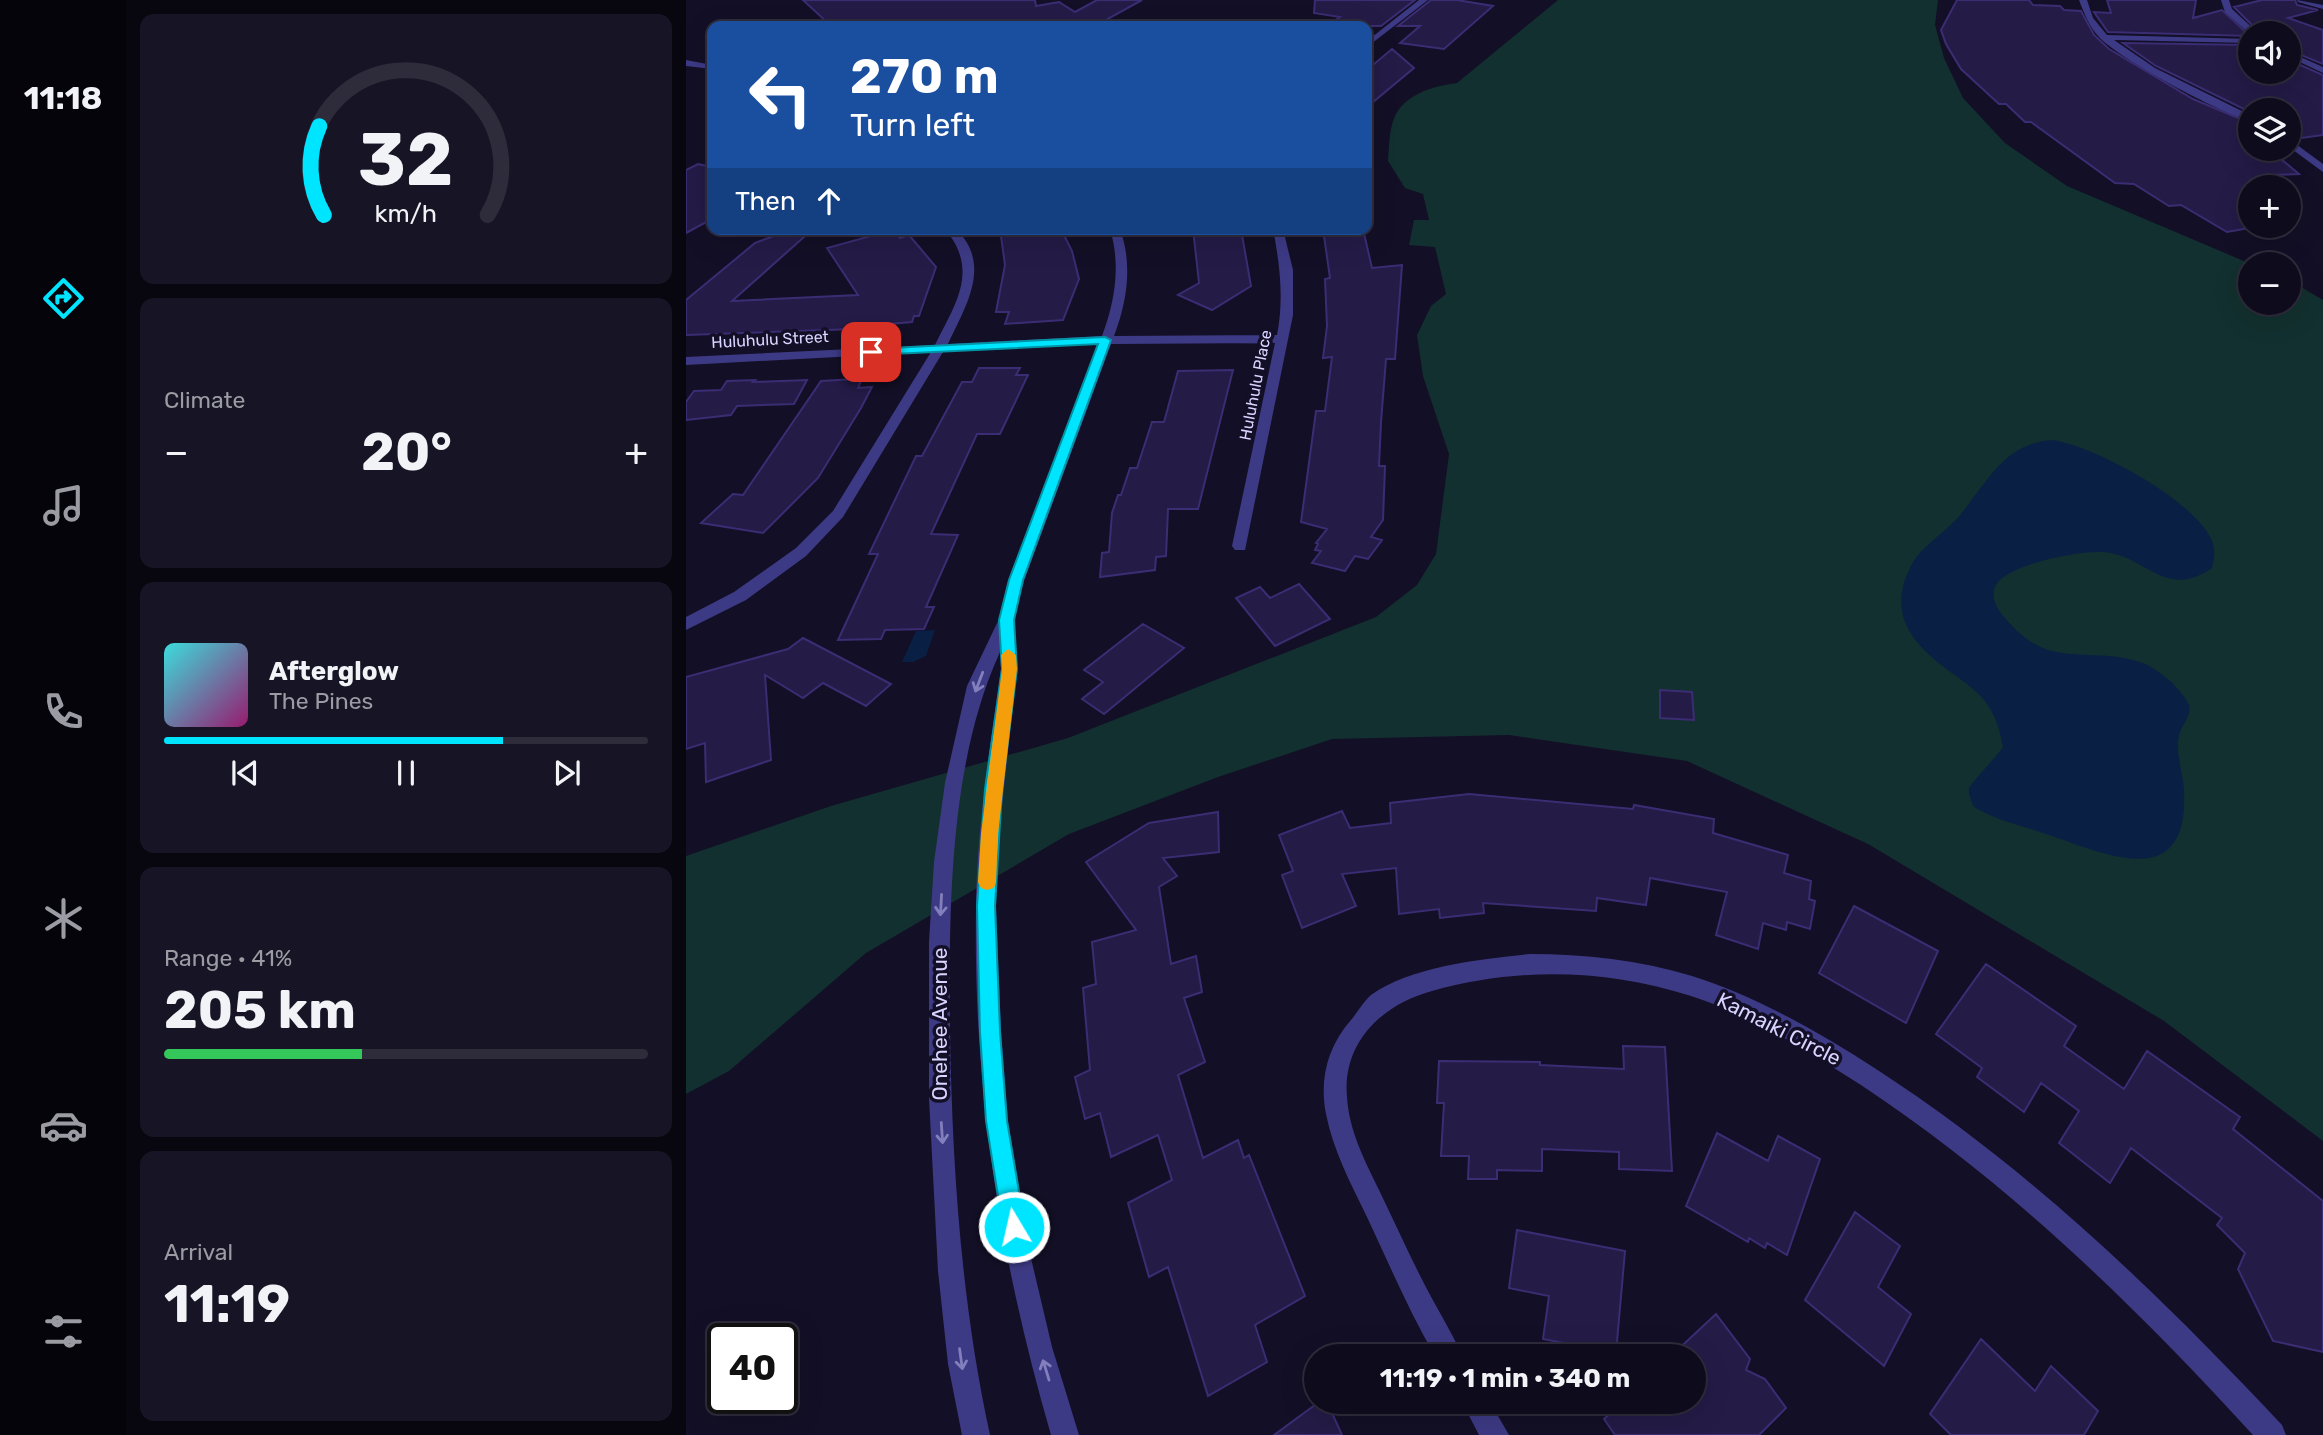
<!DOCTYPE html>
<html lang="en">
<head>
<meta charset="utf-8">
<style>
	:root { --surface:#0e0b1c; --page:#171425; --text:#f1f3f6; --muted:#9b9ba3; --line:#2e2b3b; --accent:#00e5ff }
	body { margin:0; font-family:Rubik,sans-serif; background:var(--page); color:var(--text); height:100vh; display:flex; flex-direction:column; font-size:26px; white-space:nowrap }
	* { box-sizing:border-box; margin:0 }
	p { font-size:23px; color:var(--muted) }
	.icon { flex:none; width:38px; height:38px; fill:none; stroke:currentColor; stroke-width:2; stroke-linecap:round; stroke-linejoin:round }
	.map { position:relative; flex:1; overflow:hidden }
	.drawer { display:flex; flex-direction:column; gap:14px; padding:14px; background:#08060f; width:560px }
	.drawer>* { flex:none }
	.guide { position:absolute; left:21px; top:21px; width:665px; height:214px; border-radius:14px; box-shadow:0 7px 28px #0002,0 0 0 2px var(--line); background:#1a4fa0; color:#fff; overflow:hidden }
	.controls { position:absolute; left:1552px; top:21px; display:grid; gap:14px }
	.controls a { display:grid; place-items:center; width:63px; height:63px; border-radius:50%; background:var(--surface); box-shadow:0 7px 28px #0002,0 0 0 2px var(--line); font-size:35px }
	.speed { position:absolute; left:21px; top:1323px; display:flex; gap:14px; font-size:35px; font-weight:700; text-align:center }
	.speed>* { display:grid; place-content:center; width:91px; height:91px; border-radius:50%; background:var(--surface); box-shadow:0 7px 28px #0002,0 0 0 2px var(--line); line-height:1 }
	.speed .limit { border:4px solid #111; border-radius:10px; background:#fff; color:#111 }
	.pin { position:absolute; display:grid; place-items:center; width:60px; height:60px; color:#fff; margin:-30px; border-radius:14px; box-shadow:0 4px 10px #0006 }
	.me { position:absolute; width:77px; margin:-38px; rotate:351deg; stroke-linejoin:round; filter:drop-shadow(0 0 5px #0008) }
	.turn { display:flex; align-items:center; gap:24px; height:147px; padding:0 28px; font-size:32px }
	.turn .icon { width:91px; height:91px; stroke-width:2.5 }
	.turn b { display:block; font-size:49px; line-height:60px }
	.then { display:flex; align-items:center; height:66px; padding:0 28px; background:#0003; gap:14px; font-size:26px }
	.big { font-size:52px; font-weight:700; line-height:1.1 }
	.drawer .card { flex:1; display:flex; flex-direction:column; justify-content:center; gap:10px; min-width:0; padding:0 24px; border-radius:14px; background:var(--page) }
	.drawer .dial { align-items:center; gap:0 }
	.dial svg { height:182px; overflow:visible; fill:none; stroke:var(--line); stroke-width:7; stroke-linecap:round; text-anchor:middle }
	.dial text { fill:var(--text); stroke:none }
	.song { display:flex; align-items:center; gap:21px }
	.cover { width:84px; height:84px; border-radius:10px; background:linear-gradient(135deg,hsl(180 70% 55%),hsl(320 70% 35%)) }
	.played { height:7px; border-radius:4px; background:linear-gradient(90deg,var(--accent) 70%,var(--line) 70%) }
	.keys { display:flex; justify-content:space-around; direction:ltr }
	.heat { display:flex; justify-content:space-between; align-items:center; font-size:38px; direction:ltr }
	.charge { height:10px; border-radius:5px; background:linear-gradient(90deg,#34c759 41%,var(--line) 0) }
	.trip { position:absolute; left:618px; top:1344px; width:402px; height:70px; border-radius:35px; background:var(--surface); box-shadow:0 7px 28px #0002,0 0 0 2px var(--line); font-weight:700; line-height:70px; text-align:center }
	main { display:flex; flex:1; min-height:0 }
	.dock { display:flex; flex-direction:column; width:126px; justify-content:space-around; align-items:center; background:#06040b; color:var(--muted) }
	.dock .icon { width:49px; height:49px }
	.dock .active { color:var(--accent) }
	.dock b { font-size:32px; color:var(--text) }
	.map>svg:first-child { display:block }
	.green { fill:#12302f }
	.water { fill:#0a1f44 }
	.building { fill:#241b47; stroke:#3b2d73; stroke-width:2 }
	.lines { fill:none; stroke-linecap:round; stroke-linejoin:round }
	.minor { fill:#3d3a85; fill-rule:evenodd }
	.oneway { stroke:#837fbc }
	.route { fill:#00e5ff; stroke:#0095a6; stroke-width:2 }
	.slow { fill:#f59e0b }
	.labels { text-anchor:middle; stroke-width:7; stroke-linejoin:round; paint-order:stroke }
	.far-street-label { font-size:16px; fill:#d9d4ff; stroke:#130f26 }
	.near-street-label { font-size:21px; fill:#d9d4ff; stroke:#130f26 }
</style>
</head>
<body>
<main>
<nav class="dock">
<b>11:18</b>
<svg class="icon active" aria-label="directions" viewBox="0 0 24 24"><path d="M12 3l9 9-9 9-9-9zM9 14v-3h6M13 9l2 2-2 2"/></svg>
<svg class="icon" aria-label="music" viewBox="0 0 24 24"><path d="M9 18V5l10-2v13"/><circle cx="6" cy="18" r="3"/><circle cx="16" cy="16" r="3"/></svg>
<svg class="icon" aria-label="phone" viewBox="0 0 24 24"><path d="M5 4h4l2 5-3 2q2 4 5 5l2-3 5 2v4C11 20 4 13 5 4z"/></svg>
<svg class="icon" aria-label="climate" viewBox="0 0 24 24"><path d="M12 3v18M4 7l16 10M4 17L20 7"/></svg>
<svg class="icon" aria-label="car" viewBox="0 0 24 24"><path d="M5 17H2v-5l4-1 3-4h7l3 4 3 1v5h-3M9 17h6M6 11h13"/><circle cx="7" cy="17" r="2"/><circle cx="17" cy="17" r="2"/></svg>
<svg class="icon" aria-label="filters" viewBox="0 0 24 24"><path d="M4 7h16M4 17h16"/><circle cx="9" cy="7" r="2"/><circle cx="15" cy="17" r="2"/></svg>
</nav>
<section class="drawer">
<div class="card dial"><svg viewBox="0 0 100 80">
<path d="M14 69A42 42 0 1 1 86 69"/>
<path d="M14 69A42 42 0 0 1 12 30" stroke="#00e5ff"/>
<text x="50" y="56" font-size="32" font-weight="700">32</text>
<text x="50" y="72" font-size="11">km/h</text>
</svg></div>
<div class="card"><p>Climate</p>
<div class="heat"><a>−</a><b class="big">20°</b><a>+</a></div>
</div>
<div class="card">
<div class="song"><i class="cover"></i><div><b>Afterglow</b><p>The Pines</p></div></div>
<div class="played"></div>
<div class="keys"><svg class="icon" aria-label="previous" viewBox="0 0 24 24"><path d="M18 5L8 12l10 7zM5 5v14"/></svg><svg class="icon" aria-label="pause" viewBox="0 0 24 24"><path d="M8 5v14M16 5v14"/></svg><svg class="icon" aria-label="next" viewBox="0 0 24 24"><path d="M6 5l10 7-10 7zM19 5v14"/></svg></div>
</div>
<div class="card"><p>Range · 41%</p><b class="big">205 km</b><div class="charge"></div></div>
<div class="card"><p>Arrival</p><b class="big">11:19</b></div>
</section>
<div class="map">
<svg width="1637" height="1435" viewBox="0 0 1637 1435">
	<rect width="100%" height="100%" fill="#130f26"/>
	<path class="green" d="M872 0H1252L1249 25 1258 58 1277 98 1319 143 1381 186 1565 264 1564 303H1603V280L1637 300V1141L1478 1021 1182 844 1001 761 823 735 646 739 532 777 383 834 180 953 43 1071 0 1094V856L145 806 382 738 690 617 731 585 750 554 763 454 737 376 731 335 745 306 760 294 749 247 723 245 728 220H743L737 194 719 188 702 161C703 149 703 133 707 121 716 95 746 86 771 83Z"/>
	<path class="water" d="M1366 440C1407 445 1510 501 1526 541 1530 551 1528 558 1526 568 1481 599 1463 560 1424 553 1401 548 1321 564 1310 585 1304 597 1310 608 1319 618 1364 672 1398 645 1454 662 1470 667 1494 687 1502 703 1507 713 1498 722 1494 732 1488 749 1497 772 1498 790 1503 891 1426 857 1366 836 1339 826 1313 822 1288 807 1286 802 1282 795 1283 789 1283 785 1312 755 1317 747 1314 732 1311 719 1303 707 1294 692 1277 681 1263 671 1224 642 1200 612 1226 564 1236 545 1265 529 1278 510 1303 478 1321 443 1366 440Z
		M249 630 240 656 227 662H216L230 631Z"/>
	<path class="building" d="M117 0H349L350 6 373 2 389 12 411 0H456L409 26H172L166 20 144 25Z
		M629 0H729L695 26H641L654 17 628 13Z
		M745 0H771L807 6 758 49 714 43 734 26H712Z
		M1271 0H1343L1347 5 1374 6 1378 10 1395 11 1408 35 1423 49 1507 99 1564 123V149H1583L1613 174 1585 175 1591 179 1564 182V228L1541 232 1495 205 1483 206 1448 184 1429 183 1345 122H1339L1320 104H1313L1275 69 1260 44 1255 30Z
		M1421 0H1510L1507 18 1536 10 1564 36 1422 32 1408 12 1425 13Z
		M1576 0H1609L1611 5 1632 10 1602 18 1637 30V64L1603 50V33H1574L1548 7Z
		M1437 43 1564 45V72H1603V60L1637 75V135L1608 139 1603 136V110L1564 112 1470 66Z
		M706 49 728 68 681 107V70Z
		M12 164 26 167V219L0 233V170Z
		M106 229H127L46 301 172 295 141 248 199 232 201 234 210 232 214 238 223 235 250 267 233 316H228L226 322 169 327 168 329 0 335V300L69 243Z
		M314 229H375L386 251 393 279 377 320 319 324 323 312H310L319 265Z
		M507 229H555L565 286 526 310 492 295 513 283Z
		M637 229H677L686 268 716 265 709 359H700L695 422 693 466H699L697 520 685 537 696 540 682 559 669 556 659 571 626 563 635 551 629 550 632 544 630 543 641 529 615 522 630 411H639L646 357 637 358 641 326 639 279 644 278Z
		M293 368H334L330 375H342L314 434H291L245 534 272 535 240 607H248L238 629 199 630 195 639 152 640 192 554H183L230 456H236L276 382H286Z
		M547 370 512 509H482L480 556 470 557 469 570 414 577 416 553 423 552 426 513 432 495H435L444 468H451L466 422H478L492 371Z
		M169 379 168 381H175L172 388 186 387 175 408 132 478 77 533 15 523 47 494 57 495 135 381Z
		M69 380 67 382 121 380 108 404 51 406 45 415 0 420V402L8 391 35 390 41 381Z
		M613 584 644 619 589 646 550 598 574 587 584 598Z
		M457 624 498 648 418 714 396 699 417 682 398 670Z
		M117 638 205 684 180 706 137 683 117 698 79 675 85 760 20 782 19 743 0 749V677L102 649Z
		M974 690 1006 692 1008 720 974 718Z
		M783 794 947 809 948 805 1028 819 1027 833 1102 855 1098 873 1125 881 1123 899 1129 901 1124 929 1101 922 1100 930 1077 923 1072 949 1030 935 1041 892 964 878 960 905 911 898 910 911 797 903 798 913 754 918 753 909 713 914 710 868 656 874 670 906 616 928 596 875 607 871 593 835 656 811 664 828 705 823 704 803Z
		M532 812 533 852 477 858 491 876 473 887 485 964 510 956 516 992 498 998 519 1062 492 1075 517 1158 552 1140 558 1158 563 1155 619 1296 569 1325 581 1362 522 1396 482 1267 463 1277 442 1203 486 1180 472 1135 425 1157 414 1113 399 1119 389 1077 404 1070 397 988 410 984 406 942 450 930 400 862 463 823Z
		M1168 906 1252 951 1220 1023 1133 973Z
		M1300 964 1390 1026 1378 1046 1438 1089 1461 1051 1554 1117 1547 1129 1637 1201V1352L1587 1341 1552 1269 1559 1253 1531 1225 1536 1218 1445 1148 1424 1183 1373 1143 1393 1111 1355 1083 1338 1112 1291 1077 1296 1068 1250 1034Z
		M937 1046 979 1047 986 1171 933 1169V1152L856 1149V1171L811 1170V1179H782L783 1156H755L758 1103H751L753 1061 854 1062V1065L938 1069Z
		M1031 1133 1082 1161 1092 1136 1134 1159 1101 1255 1081 1243 1079 1248 1063 1238 1062 1242 1000 1206Z
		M1169 1212 1214 1246 1192 1287 1225 1314 1198 1366 1119 1300Z
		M831 1230 939 1251 930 1353 857 1339 863 1296 823 1288Z
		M1030 1314 1064 1359 1060 1370 1079 1379 1100 1408 1073 1435H929L918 1419 937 1402H1008V1356H985Z
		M1295 1339 1349 1391 1365 1366 1412 1411 1398 1435H1265L1244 1414Z
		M633 1402H641L656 1435H588Z"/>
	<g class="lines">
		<path class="minor" d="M733 0H742L681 47V41Z
			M1393 0H1401L1407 18 1421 35 1564 39V43L1428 40 1469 68 1564 115V121C1534 113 1433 59 1413 37 1404 28 1398 13 1393 0Z
			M1535 0H1543L1546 9 1572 33 1564 34 1539 12Z
			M1611 0 1637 5V9L1612 2Z
			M1603 52 1637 67V73L1603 57Z
			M0 60 26 65V69L0 66Z
			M1603 139 1637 164V172L1603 147Z
			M259 229H270C307 265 279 307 262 344L416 336C429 302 435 265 424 229H434C447 265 441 302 428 336L591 335C598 299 594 265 587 229H597L607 270V315L559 550H549L546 546 589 343 425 344 338 581 328 621 331 669 313 834 310 907 315 1032 322 1121 344 1254 366 1347 393 1435H365C314 1259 287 1091 290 906 291 827 304 748 315 669L314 652C263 763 263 908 264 1028 266 1164 275 1302 304 1435H276L262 1364 252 1271 243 1098V942L248 862 259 783 281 686 313 619 322 581 413 344 257 352 157 517 120 556 60 600 0 630V617L48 592 110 548 147 511 245 352 0 365V357L249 345C269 304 294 271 259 229Z
			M844 954C899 954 953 960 1006 976 1072 997 1133 1032 1190 1069 1343 1168 1472 1293 1596 1425L1600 1435H1567C1448 1305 1323 1183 1175 1085 1122 1051 1066 1016 1005 996 920 969 832 967 746 991 697 1004 656 1042 661 1097 663 1131 679 1161 693 1190 710 1225 725 1259 743 1293 754 1314 767 1334 776 1356H749C723 1311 703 1264 681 1217 665 1184 647 1150 640 1114 633 1079 642 1046 665 1020 672 1012 677 1002 685 995 725 966 796 959 844 954Z
			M776 1402H804L823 1435H793Z"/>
	</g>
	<defs><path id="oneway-shaft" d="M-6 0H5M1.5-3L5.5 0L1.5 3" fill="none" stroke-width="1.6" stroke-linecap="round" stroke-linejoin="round" transform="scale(1.75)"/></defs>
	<g class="oneway">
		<use href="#oneway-shaft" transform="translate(293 682) rotate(111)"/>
		<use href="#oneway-shaft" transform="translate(255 905) rotate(93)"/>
		<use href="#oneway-shaft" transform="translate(256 1133) rotate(86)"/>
		<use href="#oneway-shaft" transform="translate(275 1359) rotate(82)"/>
		<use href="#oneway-shaft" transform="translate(360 1370) rotate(-107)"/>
	</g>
	<path class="route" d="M419 337 425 340 337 580 328 620 331 669 316 789 309 906 314 1032 321 1121 339 1227 336 1235 328 1239 320 1235 317 1227 300 1121 294 1032 291 906 299 789 316 669 313 620 323 580 412 344 185 355 179 352 185 349Z"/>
	<path class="slow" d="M322 649 330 655 331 669 312 834 310 882 308 888 301 890 295 888 292 882 295 834 316 669 315 655Z"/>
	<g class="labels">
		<g class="far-street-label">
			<text transform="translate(84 339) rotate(-3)" y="6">Huluhulu Street</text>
			<text transform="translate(569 385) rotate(-79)" y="6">Huluhulu Place</text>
		</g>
		<g class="near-street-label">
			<text transform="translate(254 1024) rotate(-90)" y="7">Onehee Avenue</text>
			<text transform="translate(1093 1029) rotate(27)" y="7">Kamaiki Circle</text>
		</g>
	</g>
</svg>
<div class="controls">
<a><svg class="icon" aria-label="sound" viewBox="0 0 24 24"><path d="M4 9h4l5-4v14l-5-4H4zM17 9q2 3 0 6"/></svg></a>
<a><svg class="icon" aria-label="layers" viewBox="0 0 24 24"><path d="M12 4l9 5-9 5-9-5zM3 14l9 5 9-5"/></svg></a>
<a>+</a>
<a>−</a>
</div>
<div class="speed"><div class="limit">40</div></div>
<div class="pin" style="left:185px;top:352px;background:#d93025"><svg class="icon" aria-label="arrive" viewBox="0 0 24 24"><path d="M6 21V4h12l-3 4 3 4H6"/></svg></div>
<svg class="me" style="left:328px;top:1227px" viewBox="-20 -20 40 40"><circle r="17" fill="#00e5ff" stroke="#fff" stroke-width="3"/><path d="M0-11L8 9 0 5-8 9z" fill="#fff"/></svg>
<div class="trip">11:19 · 1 min · 340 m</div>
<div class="guide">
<div class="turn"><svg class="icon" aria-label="left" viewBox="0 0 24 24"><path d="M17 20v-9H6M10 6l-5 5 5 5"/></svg><div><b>270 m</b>Turn left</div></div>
<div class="then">Then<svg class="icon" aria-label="ahead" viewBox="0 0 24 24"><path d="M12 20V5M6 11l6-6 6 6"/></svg></div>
</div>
</div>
</main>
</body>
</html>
